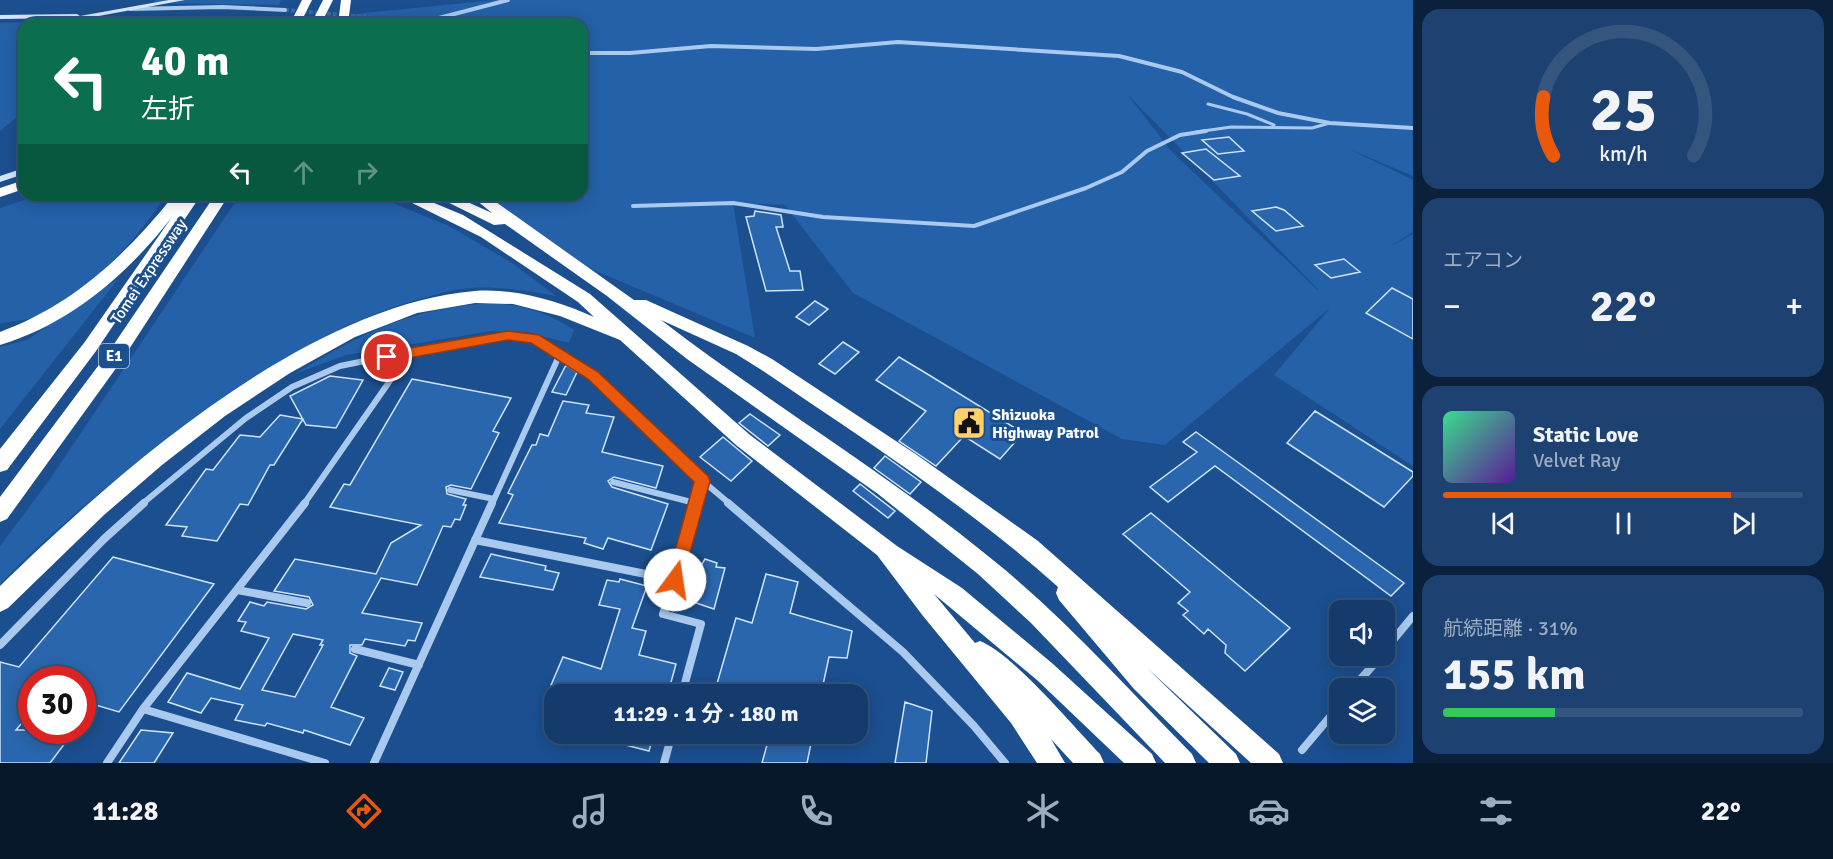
<!DOCTYPE html>
<html lang="ja">
<head>
<meta charset="utf-8">
<style>
	:root { --surface:#143b6b; --page:#1d4271; --text:#f1f3f6; --muted:#9dadc1; --line:#33557e; --accent:#ea580c }
	body { margin:0; font-family:Signika,"Noto Sans JP",sans-serif; background:var(--page); color:var(--text); height:100vh; display:flex; flex-direction:column; font-size:22px; white-space:nowrap }
	* { box-sizing:border-box; margin:0 }
	p { font-size:20px; color:var(--muted) }
	.icon { flex:none; width:33px; height:33px; fill:none; stroke:currentColor; stroke-width:2; stroke-linecap:round; stroke-linejoin:round }
	.map { position:relative; flex:1; overflow:hidden }
	.drawer { display:flex; flex-direction:column; gap:9px; padding:9px; background:#0b203b; width:420px }
	.drawer>* { flex:none }
	.banner { position:absolute; left:18px; top:18px; width:570px; height:183px; border-radius:18px; box-shadow:0 3px 15px #0003,0 0 0 2px var(--line); background:#0b6e4f; color:#fff; overflow:hidden }
	.tools { position:absolute; left:1329px; top:600px; display:grid; gap:12px }
	.tools a { display:grid; place-items:center; width:66px; height:66px; border-radius:12px; background:var(--surface); box-shadow:0 3px 15px #0003,0 0 0 2px var(--line); font-size:30px }
	.speed { position:absolute; left:18px; top:666px; display:flex; gap:12px; font-size:30px; font-weight:700; text-align:center }
	.speed>* { display:grid; place-content:center; width:78px; height:78px; border-radius:50%; background:var(--surface); box-shadow:0 3px 15px #0003,0 0 0 2px var(--line); line-height:1 }
	.speed .limit { border:9px solid #d22; background:#fff; color:#111 }
	.pin { position:absolute; display:grid; place-items:center; width:51px; height:51px; color:#fff; margin:-26px; border:3px solid #fff; border-radius:50%; box-shadow:0 2px 6px #0007 }
	.me { position:absolute; width:66px; margin:-33px; rotate:14deg; stroke-linejoin:round; filter:drop-shadow(0 0 4px #0008) }
	.turn { display:flex; align-items:center; gap:21px; height:126px; padding:0 24px; font-size:27px }
	.turn .icon { width:78px; height:78px; stroke-width:2.5 }
	.turn b { display:block; font-size:42px; line-height:51px }
	.lanes { display:flex; align-items:center; height:57px; padding:0 24px; background:#0003; justify-content:center; gap:30px; direction:ltr }
	.lanes .off { opacity:.35 }
	.big { font-size:45px; font-weight:700; line-height:1.1 }
	.drawer .tile { flex:1; display:flex; flex-direction:column; justify-content:center; gap:9px; min-width:0; padding:0 21px; border-radius:18px; background:var(--page) }
	.drawer .dial { align-items:center; gap:0 }
	.dial svg { height:156px; overflow:visible; fill:none; stroke:var(--line); stroke-width:7; stroke-linecap:round; text-anchor:middle }
	.dial text { fill:var(--text); stroke:none }
	.song { display:flex; align-items:center; gap:18px }
	.cover { width:72px; height:72px; border-radius:9px; background:linear-gradient(135deg,hsl(150 70% 55%),hsl(270 70% 35%)) }
	.played { height:6px; border-radius:3px; background:linear-gradient(90deg,var(--accent) 80%,var(--line) 80%) }
	.keys { display:flex; justify-content:space-around; direction:ltr }
	.heat { display:flex; justify-content:space-between; align-items:center; font-size:33px; direction:ltr }
	.charge { height:9px; border-radius:4px; background:linear-gradient(90deg,#34c759 31%,var(--line) 0) }
	.trip { position:absolute; left:544px; top:684px; width:324px; height:60px; border-radius:18px; background:var(--surface); box-shadow:0 3px 15px #0003,0 0 0 2px var(--line); font-weight:700; line-height:60px; text-align:center }
	.tabs { display:flex; height:96px; justify-content:space-around; align-items:center; background:#08182b; color:var(--muted) }
	.tabs .icon { width:42px; height:42px }
	.tabs .on { color:var(--accent) }
	.tabs b { font-size:27px; color:var(--text) }
	main { display:flex; flex:1; min-height:0 }
	.map>svg:first-child { display:block }
	.green { fill:#2461a8; fill-rule:evenodd }
	.building { fill:#2a66ad; stroke:#cfe3fa; stroke-width:1.5; fill-rule:evenodd }
	.lines { fill:none; stroke-linecap:round; stroke-linejoin:round }
	.street-tunnel { stroke:#3d69a0; stroke-width:4; stroke-dasharray:4 2; stroke-linecap:butt }
	.lane-far1 { stroke:#a9c9ee; stroke-width:3 }
	.lane { stroke:#a9c9ee; stroke-width:4 }
	.street-far2 { stroke:#a9c9ee; stroke-width:4 }
	.street-far1 { stroke:#a9c9ee; stroke-width:6 }
	.street { stroke:#a9c9ee; stroke-width:8 }
	.secondary { fill:#d6e6fa; fill-rule:evenodd }
	.highway { fill:#fff; fill-rule:evenodd }
	.route { fill:#ea580c; stroke:#983908; stroke-width:1.5 }
	.labels { text-anchor:middle; stroke-width:6; stroke-linejoin:round; paint-order:stroke }
	.shield { fill:#1b4f8f; stroke:#bbcadd; stroke-width:1.5 }
	.shield-label { font-size:15px; font-weight:bold; fill:#fff }
	.street-label { font-size:16px; fill:#fff; stroke:#1b4f8f }
	.poi-label { font-size:16px; font-weight:bold; fill:#fff; stroke:#1b4f8f; text-anchor:start }
</style>
</head>
<body>
<main>
<div class="map">
<svg width="1413" height="763" viewBox="0 0 1413 763">
	<rect width="100%" height="100%" fill="#1b4f8f"/>
	<path class="green" d="M156 0H281L279 5 153 3Z
		M495 0H1413V176L1349 149 1413 180V232L1389 247 1413 234V466L1274 375 1330 308 1165 445 1122 439 853 293 785 205 733 203 755 338 560 256 484 195H582V24H353L354 14ZM1127 94 1318 289V290L1172 152Z
		M44 22 46 24H24V111L0 131V23Z
		M40 195H166C134 244 87 295 31 318 22 322 10 320 0 324V208Z
		M240 195H374L451 227 512 263 556 296C527 291 499 286 470 288 451 289 431 296 413 301 328 326 253 376 183 428 118 476 56 527 0 584V546L50 479Z
		M119 278 0 429V347L27 340Z
		M495 303C527 307 547 312 574 330L569 343 526 332 492 331 346 355 295 374C363 332 413 307 495 303Z"/>
	<path class="building" d="M1229 137 1244 151 1218 154 1202 140Z
		M1206 149 1240 176 1214 180 1182 153Z
		M1276 207 1284 210 1303 226 1276 231 1252 211Z
		M755 211 781 215 783 227H776L790 271H800L803 290 766 291 746 217 754 216Z
		M1344 259 1360 272 1331 278 1315 265Z
		M1392 288 1413 299V339L1366 313Z
		M815 301 828 309 809 325 796 317Z
		M843 342 859 352 835 374 819 364Z
		M899 357 929 375 1023 433 1000 459 964 436 936 466 899 441 926 411 876 380Z
		M566 365 577 372 566 395 552 392Z
		M330 376 363 380 336 428 306 425 290 396Z
		M412 379 511 398 493 431 499 433 471 489 451 485 446 487 447 494 466 499 463 505H466L460 520 455 519 451 527 443 526 417 585 381 578 362 613 422 623 415 641 408 640 405 646 365 639 362 645H350V653L357 656 331 707 364 718 350 745 304 730 303 733 267 723 265 726 235 720 243 705 211 698 201 713 168 702 187 673 240 689 269 638 241 631 246 622 238 621 250 602 264 606 267 602 306 609 313 605 309 597 274 591 295 559 376 574 391 543 421 525 330 507 344 484 350 485ZM293 634 323 640 320 645H323L295 697 262 690Z
		M563 401 589 405 586 413 614 417 602 452 663 466 656 488 614 477 608 481 612 487 668 504 651 550 608 538 603 549 584 543 586 538 499 523 513 495 508 493 532 445H536L540 434 548 436Z
		M1315 411 1413 472V476L1384 507 1287 443Z
		M750 414 780 435 768 446 739 423Z
		M280 415 303 419 274 465H270L248 505 240 504 217 541 182 536 187 527 166 525 206 469 213 470 240 435 260 437Z
		M1196 432 1404 583 1391 596 1215 466 1168 502 1150 487 1197 452 1183 442Z
		M723 437 752 461 731 481 700 457Z
		M885 456 921 482 910 494 874 468Z
		M860 484 895 511 888 518 853 491Z
		M1151 513 1290 628 1245 671 1225 653 1226 645 1208 629 1204 634 1183 615 1188 611 1178 603 1190 592 1123 534Z
		M491 554 546 566 545 570 559 573 553 590 480 577Z
		M113 557 214 584 119 712 82 701V680H32V711L16 730H75L50 763H0V662L19 667Z
		M705 559 717 563 716 567 725 568 714 609 684 599 695 561 702 564Z
		M766 574 798 582 790 613 852 631 847 658 829 657 821 694H714L736 618 752 623Z
		M620 579 647 586 632 628 646 631 639 655 676 664 668 693 630 683 627 694H596L582 691 580 694 551 685 563 657 601 669 620 609 599 605 607 580 619 582Z
		M389 668 403 672 395 690 380 686Z
		M905 702 932 711 926 763H895Z
		M141 730 173 733 154 763H119Z
		M603 734H654L649 751 602 739Z
		M770 734H813L807 763H762Z"/>
	<g class="lines">
		<path class="street-tunnel" d="M285 10 402 20"/>
		<path class="lane-far1" d="M1208 104 1247 114 1274 125
			M1196 132 1231 127 1312 128 1330 123"/>
		<path class="lane" d="M633 206 733 203 823 217 974 226 1086 188 1122 172 1147 151 1180 135 1206 131"/>
		<path class="street-far2" d="M130 9 222 7 285 10
			M402 20 435 19 508 0
			M582 53H630L711 46 816 49 898 42 1119 56 1182 72 1233 97 1278 113 1330 123 1413 128"/>
		<path class="street-far1" d="M613 482 695 503
			M450 490 494 499
			M142 504 246 418 292 387 340 366 438 346 508 336 534 338 593 376 679 461 730 504
			M304 504 410 352
			M492 504 559 356
			M697 504 703 481"/>
		<path class="street" d="M728 503 903 652 974 726 1005 763
			M475 540 676 580
			M237 590 307 603
			M0 645 104 539 144 503
			M355 649 419 665
			M1384 651 1413 616
			M1353 688 1381 656
			M682 694 701 624 663 614 676 580 697 503
			M143 709 325 763
			M1302 750 1340 705
			M107 763 143 709 305 503
			M374 763 492 503
			M664 763 672 734"/>
		<path class="secondary" d="M169 0H185L88 18 72 24H62L74 18 0 19V15L77 14 80 16Z
			M24 168V174L0 182V176Z"/>
		<path class="highway" d="M302 0H312L300 24H290Z
			M323 0H333L321 24H311Z
			M341 0H351L348 24H338Z
			M24 180V189L0 197V188Z
			M174 195H201L96 351 7 470 0 472V449L84 343 172 217C128 274 70 324 0 345V332C73 305 126 255 174 195Z
			M215 195H229L122 360 7 519 0 522V497L110 350Z
			M396 195H415L463 215 590 294 750 435 897 546 962 588 1053 664 1152 754 1156 763H1124L1037 680 934 594 975 643 980 641C1013 654 1073 726 1100 754L1104 763H1073L1051 739 1065 763H1037L1011 723 923 616 877 555 736 445 620 340 560 316 513 304 475 303 417 313 355 337 290 373 225 416 162 465 104 515 8 608 0 612V586C117 472 306 305 475 291 515 288 558 301 594 317L578 302 481 237Z
			M433 195H452L492 213 470 195H486L634 300H646L748 346 772 359 917 455 1038 541 1279 754 1283 763H1251L1146 667 1236 754 1240 763H1209L1134 689 1059 600 1056 593 1058 587C967 505 861 438 760 369L736 354 661 320C769 403 887 473 993 560 1065 618 1127 688 1192 754L1196 763H1165L1031 623 978 574 878 494 687 359 607 296 505 224 494 225Z"/>
	</g>
	<path class="route" d="M508 331 539 335 598 372 708 476 710 481 681 585 675 588 670 585 667 580 694 482 588 379 531 343 508 340 387 362 380 357 387 352Z"/>
	<defs>
		<symbol id="civic-square" viewBox="-11 -11 22 22"><rect x="-9" y="-9" width="18" height="18" rx="4" fill="#ffd166" stroke="#1b4f8f"/><path d="M-.6-6.5H3V-4.5H.6V-3L4-1V1h2V6H-6V1h2V-1L-.6-3ZM-1.2 2.5V6h2.4V2.5Z" fill="#111"/></symbol>
	</defs>
	<g fill-rule="evenodd">
		<use href="#civic-square" x="950" y="404" width="38" height="38"/>
	</g>
	<g class="labels">
		<rect class="shield" x="99" y="344" width="30" height="24" rx="4.5"/>
		<g class="shield-label">
			<text x="114" y="361">E1</text>
		</g>
		<g class="street-label">
			<text transform="translate(148 271) rotate(-56)" y="6">Tomei Expressway</text>
		</g>
		<g class="poi-label">
			<text x="992" y="420">Shizuoka<tspan x="992" dy="18">Highway Patrol</tspan></text>
		</g>
	</g>
</svg>
<div class="tools">
<a><svg class="icon" aria-label="sound" viewBox="0 0 24 24"><path d="M4 9h4l5-4v14l-5-4H4zM17 9q2 3 0 6"/></svg></a>
<a><svg class="icon" aria-label="layers" viewBox="0 0 24 24"><path d="M12 4l9 5-9 5-9-5zM3 14l9 5 9-5"/></svg></a>
</div>
<div class="speed"><div class="limit">30</div></div>
<div class="pin" style="left:387px;top:357px;background:#d93025"><svg class="icon" aria-label="arrive" viewBox="0 0 24 24"><path d="M6 21V4h12l-3 4 3 4H6"/></svg></div>
<svg class="me" style="left:675px;top:580px" viewBox="-20 -20 40 40"><circle r="19" fill="#fff"/><path d="M0-13L10 11 0 6-10 11z" fill="#ea580c"/></svg>
<div class="trip">11:29 · 1 分 · 180 m</div>
<div class="banner">
<div class="turn"><svg class="icon" aria-label="left" viewBox="0 0 24 24"><path d="M17 20v-9H6M10 6l-5 5 5 5"/></svg><div><b>40 m</b>左折</div></div>
<div class="lanes"><svg class="icon" aria-label="left" viewBox="0 0 24 24"><path d="M17 20v-9H6M10 6l-5 5 5 5"/></svg><svg class="icon off" aria-label="ahead" viewBox="0 0 24 24"><path d="M12 20V5M6 11l6-6 6 6"/></svg><svg class="icon off" aria-label="right" viewBox="0 0 24 24"><path d="M7 20v-9h11M14 6l5 5-5 5"/></svg></div>
</div>
</div>
<section class="drawer">
<div class="tile dial"><svg viewBox="0 0 100 80">
<path d="M14 69A42 42 0 1 1 86 69"/>
<path d="M14 69A42 42 0 0 1 9 39" stroke="#ea580c"/>
<text x="50" y="56" font-size="32" font-weight="700">25</text>
<text x="50" y="72" font-size="11">km/h</text>
</svg></div>
<div class="tile"><p>エアコン</p>
<div class="heat"><a>−</a><b class="big">22°</b><a>+</a></div>
</div>
<div class="tile">
<div class="song"><i class="cover"></i><div><b>Static Love</b><p>Velvet Ray</p></div></div>
<div class="played"></div>
<div class="keys"><svg class="icon" aria-label="previous" viewBox="0 0 24 24"><path d="M18 5L8 12l10 7zM5 5v14"/></svg><svg class="icon" aria-label="pause" viewBox="0 0 24 24"><path d="M8 5v14M16 5v14"/></svg><svg class="icon" aria-label="next" viewBox="0 0 24 24"><path d="M6 5l10 7-10 7zM19 5v14"/></svg></div>
</div>
<div class="tile"><p>航続距離 · 31%</p><b class="big">155 km</b><div class="charge"></div></div>
</section>
</main>
<nav class="tabs">
<b>11:28</b>
<svg class="icon on" aria-label="directions" viewBox="0 0 24 24"><path d="M12 3l9 9-9 9-9-9zM9 14v-3h6M13 9l2 2-2 2"/></svg>
<svg class="icon" aria-label="music" viewBox="0 0 24 24"><path d="M9 18V5l10-2v13"/><circle cx="6" cy="18" r="3"/><circle cx="16" cy="16" r="3"/></svg>
<svg class="icon" aria-label="phone" viewBox="0 0 24 24"><path d="M5 4h4l2 5-3 2q2 4 5 5l2-3 5 2v4C11 20 4 13 5 4z"/></svg>
<svg class="icon" aria-label="climate" viewBox="0 0 24 24"><path d="M12 3v18M4 7l16 10M4 17L20 7"/></svg>
<svg class="icon" aria-label="car" viewBox="0 0 24 24"><path d="M5 17H2v-5l4-1 3-4h7l3 4 3 1v5h-3M9 17h6M6 11h13"/><circle cx="7" cy="17" r="2"/><circle cx="17" cy="17" r="2"/></svg>
<svg class="icon" aria-label="filters" viewBox="0 0 24 24"><path d="M4 7h16M4 17h16"/><circle cx="9" cy="7" r="2"/><circle cx="15" cy="17" r="2"/></svg>
<b>22°</b>
</nav>
</body>
</html>
